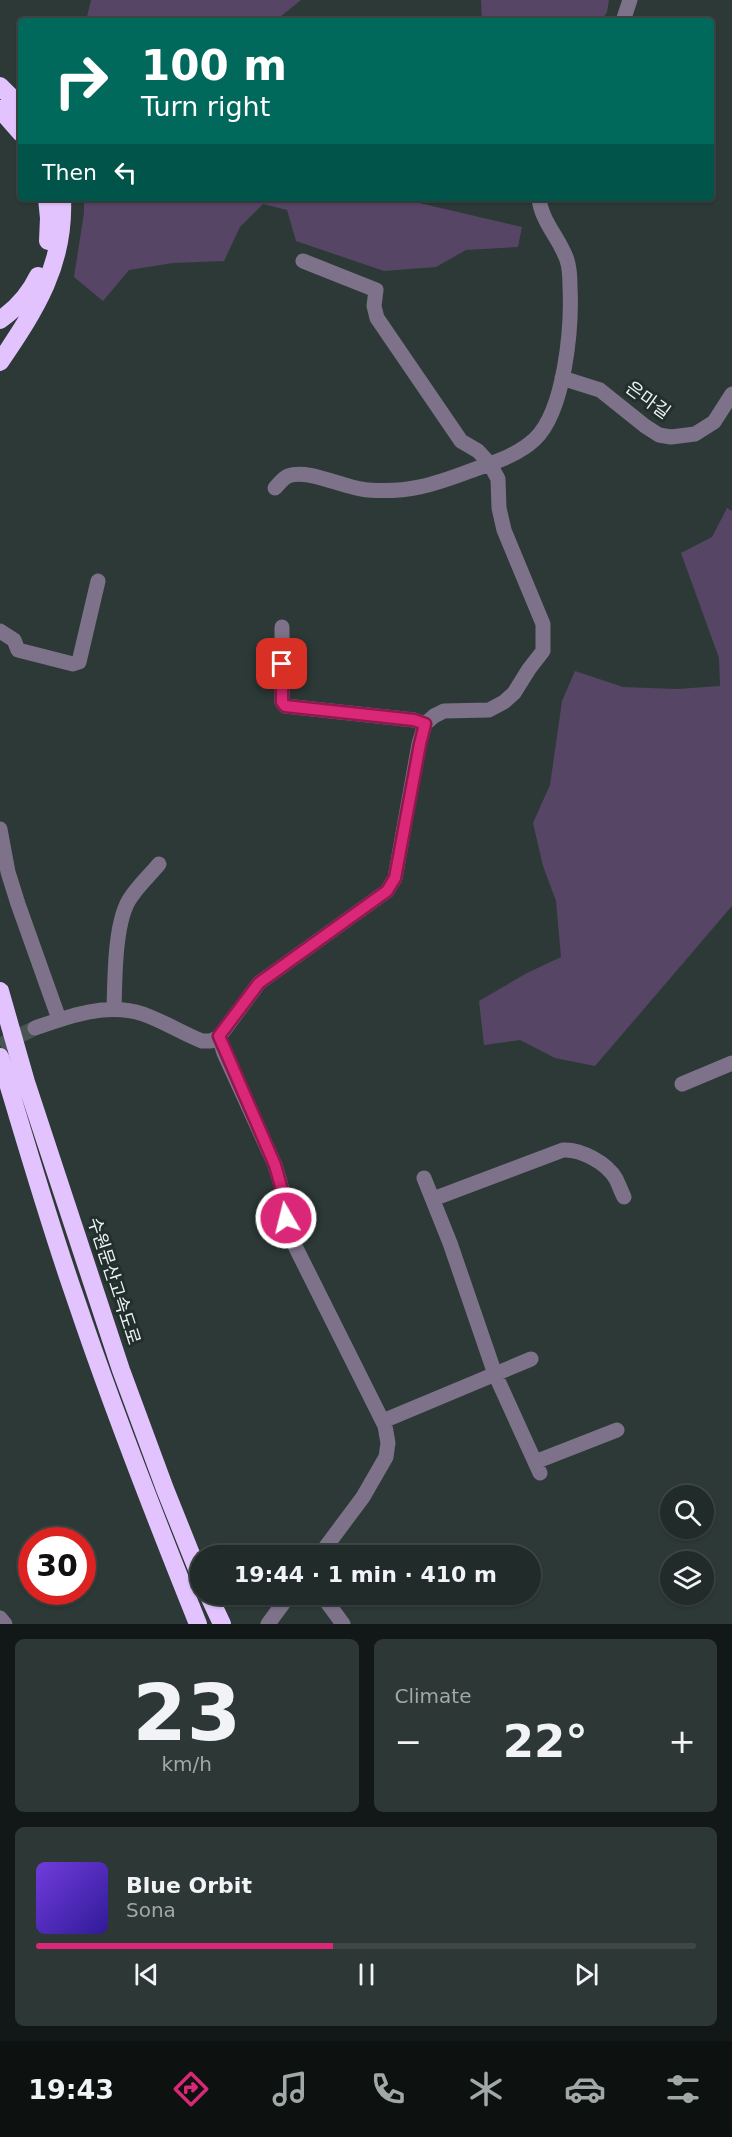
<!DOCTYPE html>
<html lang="en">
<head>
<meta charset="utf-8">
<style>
	:root { --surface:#212b29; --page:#2d3735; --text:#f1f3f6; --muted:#a2a7a8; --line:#3e4746; --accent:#db2777 }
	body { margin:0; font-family:"DejaVu Sans","Noto Sans KR",sans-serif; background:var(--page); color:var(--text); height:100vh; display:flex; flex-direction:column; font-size:22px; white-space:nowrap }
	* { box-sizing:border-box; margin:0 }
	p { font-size:20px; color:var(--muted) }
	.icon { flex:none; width:33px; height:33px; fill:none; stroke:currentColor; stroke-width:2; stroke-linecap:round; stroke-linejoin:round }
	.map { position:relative; height:1624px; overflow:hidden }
	.side { display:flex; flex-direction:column; gap:15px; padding:15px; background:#121817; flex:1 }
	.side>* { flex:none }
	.top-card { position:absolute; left:18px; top:18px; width:696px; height:183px; border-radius:6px; box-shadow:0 2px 4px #0004,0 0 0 2px var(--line); background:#00695c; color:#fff; overflow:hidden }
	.buttons { position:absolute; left:660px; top:1485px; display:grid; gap:12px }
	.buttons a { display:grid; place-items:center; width:54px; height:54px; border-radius:50%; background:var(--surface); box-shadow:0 2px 4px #0004,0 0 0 2px var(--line); font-size:30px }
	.speed { position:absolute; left:18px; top:1527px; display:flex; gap:12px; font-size:30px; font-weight:700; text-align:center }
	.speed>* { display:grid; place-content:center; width:78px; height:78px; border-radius:50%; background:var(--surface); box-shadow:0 2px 4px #0004,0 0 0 2px var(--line); line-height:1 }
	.speed .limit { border:9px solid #d22; background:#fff; color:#111 }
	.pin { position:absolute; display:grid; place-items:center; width:51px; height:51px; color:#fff; margin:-26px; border-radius:12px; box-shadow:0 3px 9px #0006 }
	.me { position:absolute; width:66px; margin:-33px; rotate:352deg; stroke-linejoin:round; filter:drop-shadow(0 0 4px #0008) }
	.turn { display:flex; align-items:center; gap:21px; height:126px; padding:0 24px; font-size:27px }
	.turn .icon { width:78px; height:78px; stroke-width:2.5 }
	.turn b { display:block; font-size:42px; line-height:51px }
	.then { display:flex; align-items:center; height:57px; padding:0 24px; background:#0003; gap:12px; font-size:22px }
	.big { font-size:45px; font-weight:600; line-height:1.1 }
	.side .tile { flex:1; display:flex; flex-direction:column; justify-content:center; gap:9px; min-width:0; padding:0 21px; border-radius:9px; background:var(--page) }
	.side .dial { align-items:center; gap:0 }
	.dial b { font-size:78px; line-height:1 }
	.song { display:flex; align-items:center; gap:18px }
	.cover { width:72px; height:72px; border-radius:9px; background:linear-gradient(135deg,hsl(260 70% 55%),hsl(250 70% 35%)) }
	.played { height:6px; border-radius:3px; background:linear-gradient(90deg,var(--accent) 45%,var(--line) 45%) }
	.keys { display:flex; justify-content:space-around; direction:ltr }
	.heat { display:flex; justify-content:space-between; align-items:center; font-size:33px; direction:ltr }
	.side .tiles { flex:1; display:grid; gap:15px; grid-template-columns:1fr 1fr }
	.tile:last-child { grid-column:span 2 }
	.trip { position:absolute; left:190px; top:1545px; width:351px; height:60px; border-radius:30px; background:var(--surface); box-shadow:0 2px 4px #0004,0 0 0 2px var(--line); font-weight:600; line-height:60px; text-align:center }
	.tab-bar { display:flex; height:96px; justify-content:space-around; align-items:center; background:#0d1110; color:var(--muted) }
	.tab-bar .icon { width:42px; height:42px }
	.tab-bar .active { color:var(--accent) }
	.tab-bar b { font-size:27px; color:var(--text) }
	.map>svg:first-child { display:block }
	.green { fill:#564564 }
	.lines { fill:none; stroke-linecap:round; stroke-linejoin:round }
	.minor-tunnel { stroke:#495553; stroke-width:15; stroke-dasharray:15 8; stroke-linecap:butt }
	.minor { stroke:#7e728a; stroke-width:15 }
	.highway { stroke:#e3c3fe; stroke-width:18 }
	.route-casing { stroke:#8e194d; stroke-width:15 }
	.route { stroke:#db2777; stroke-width:10 }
	.labels { text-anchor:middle; stroke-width:6; stroke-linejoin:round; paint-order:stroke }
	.street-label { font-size:18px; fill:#ecf5f3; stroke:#222f2d }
</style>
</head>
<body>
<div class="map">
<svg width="732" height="1624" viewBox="0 0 732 1624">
	<rect width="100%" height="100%" fill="#2c3937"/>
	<path class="green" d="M91 0H301L275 21H86Z
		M481 0H609L607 12 601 21H482Z
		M84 198H398L522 227 518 247 466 250 436 267 384 271 296 241 287 210 263 204 240 227 224 261 173 263 129 270 103 301 74 277 84 213Z
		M727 508 732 511V906L595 1066 555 1058 520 1040 484 1045 479 1001 527 973 561 957 556 901 543 866 533 823 550 785 562 701 575 671 623 687 677 689 720 686 719 658 681 553 712 537Z"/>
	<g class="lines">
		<path class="minor-tunnel" d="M0 1045 35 1028"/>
		<path class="minor" d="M623 21 630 0
			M303 261 376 290 374 306 377 318 461 441 478 451 490 464 498 479 499 508 504 530 543 624V651L529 669 514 693 504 702 489 710 444 711 434 716 425 724 419 744 395 878 387 891 259 983 219 1037 224 1053 275 1165 282 1189 289 1234 385 1426 388 1443 386 1457 363 1497 319 1556
			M562 378 600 390 645 426 659 435 671 437 695 434 714 422 732 394
			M275 488C279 484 283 478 288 476 309 468 345 489 368 490 408 493 433 485 470 471 492 463 517 456 535 439 565 410 572 327 570 287 570 278 570 269 567 260 560 239 541 221 539 198
			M282 627V702L285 706 414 720 425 724
			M0 631 14 640 18 650 73 664 79 662 98 581
			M0 829 8 872 18 904 59 1019
			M114 1009C115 981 114 920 131 897 139 885 150 875 159 864
			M35 1028C69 1016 107 1002 143 1014 163 1021 182 1033 202 1041H211L219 1037
			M682 1084 732 1063
			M424 1178 450 1243 495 1374 540 1473
			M433 1199 563 1150C581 1149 607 1163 616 1179 619 1185 621 1191 624 1197
			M383 1421 531 1359
			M535 1462 617 1430
			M321 1594 343 1624
			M0 1618 5 1624
			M268 1624 290 1594"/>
		<path class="highway" d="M0 86 21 107
			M0 109 21 133
			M47 198 49 218 48 241
			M0 320C17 308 29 295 38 276
			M0 362C36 309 65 264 62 198
			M0 991 26 1082 121 1370 165 1489 201 1579
			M0 1057C25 1139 48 1220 76 1300 113 1410 155 1517 198 1624
			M208 1594 222 1624"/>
	</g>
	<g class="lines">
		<defs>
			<path id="route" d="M282 664V702L285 706 414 720 425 724 420 744 395 878 387 891 259 983 219 1036 275 1165 282 1190 286 1218"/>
		</defs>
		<use href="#route" class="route-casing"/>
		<use href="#route" class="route"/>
	</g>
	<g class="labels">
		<g class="street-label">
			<text transform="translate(648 400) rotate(36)" y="6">은마길</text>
			<text transform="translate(114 1281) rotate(72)" y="6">수원문산고속도로</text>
		</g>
	</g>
</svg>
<div class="buttons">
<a><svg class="icon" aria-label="search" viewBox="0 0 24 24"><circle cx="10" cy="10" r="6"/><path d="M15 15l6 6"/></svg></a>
<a><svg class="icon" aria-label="layers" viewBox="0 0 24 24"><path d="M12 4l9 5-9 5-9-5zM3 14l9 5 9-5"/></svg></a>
</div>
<div class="speed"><div class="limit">30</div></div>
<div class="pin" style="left:282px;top:664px;background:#d93025"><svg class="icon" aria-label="arrive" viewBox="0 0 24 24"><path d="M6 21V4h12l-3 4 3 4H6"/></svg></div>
<svg class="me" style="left:286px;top:1218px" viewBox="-20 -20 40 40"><circle r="17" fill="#db2777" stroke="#fff" stroke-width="3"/><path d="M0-11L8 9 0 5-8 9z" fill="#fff"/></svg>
<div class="trip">19:44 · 1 min · 410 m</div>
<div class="top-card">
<div class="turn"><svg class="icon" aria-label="right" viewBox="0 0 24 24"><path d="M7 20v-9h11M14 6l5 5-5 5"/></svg><div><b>100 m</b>Turn right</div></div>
<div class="then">Then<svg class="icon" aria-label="left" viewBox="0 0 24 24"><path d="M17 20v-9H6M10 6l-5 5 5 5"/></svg></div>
</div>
</div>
<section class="side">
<div class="tiles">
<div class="tile dial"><b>23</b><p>km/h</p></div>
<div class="tile"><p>Climate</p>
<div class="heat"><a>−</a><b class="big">22°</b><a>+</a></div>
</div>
<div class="tile">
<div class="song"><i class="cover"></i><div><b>Blue Orbit</b><p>Sona</p></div></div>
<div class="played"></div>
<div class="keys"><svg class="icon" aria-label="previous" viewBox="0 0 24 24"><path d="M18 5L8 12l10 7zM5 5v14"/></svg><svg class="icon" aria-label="pause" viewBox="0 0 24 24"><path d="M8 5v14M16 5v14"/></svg><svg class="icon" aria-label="next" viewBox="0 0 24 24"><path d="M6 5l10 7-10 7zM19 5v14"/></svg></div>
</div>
</div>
</section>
<nav class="tab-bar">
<b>19:43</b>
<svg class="icon active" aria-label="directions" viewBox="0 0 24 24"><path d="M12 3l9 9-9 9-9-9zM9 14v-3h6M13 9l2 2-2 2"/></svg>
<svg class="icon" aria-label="music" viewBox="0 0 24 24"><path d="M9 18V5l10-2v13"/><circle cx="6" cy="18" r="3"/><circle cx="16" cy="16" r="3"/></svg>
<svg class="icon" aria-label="phone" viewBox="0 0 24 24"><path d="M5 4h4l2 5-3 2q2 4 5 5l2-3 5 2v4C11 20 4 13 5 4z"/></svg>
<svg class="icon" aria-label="climate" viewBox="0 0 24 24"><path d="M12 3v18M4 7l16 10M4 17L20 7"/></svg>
<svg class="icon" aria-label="car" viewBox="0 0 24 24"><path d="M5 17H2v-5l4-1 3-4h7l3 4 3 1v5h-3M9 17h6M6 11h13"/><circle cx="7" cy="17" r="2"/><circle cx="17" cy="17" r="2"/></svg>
<svg class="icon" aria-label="filters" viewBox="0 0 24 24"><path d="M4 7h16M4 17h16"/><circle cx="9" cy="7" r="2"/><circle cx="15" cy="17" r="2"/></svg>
</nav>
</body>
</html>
